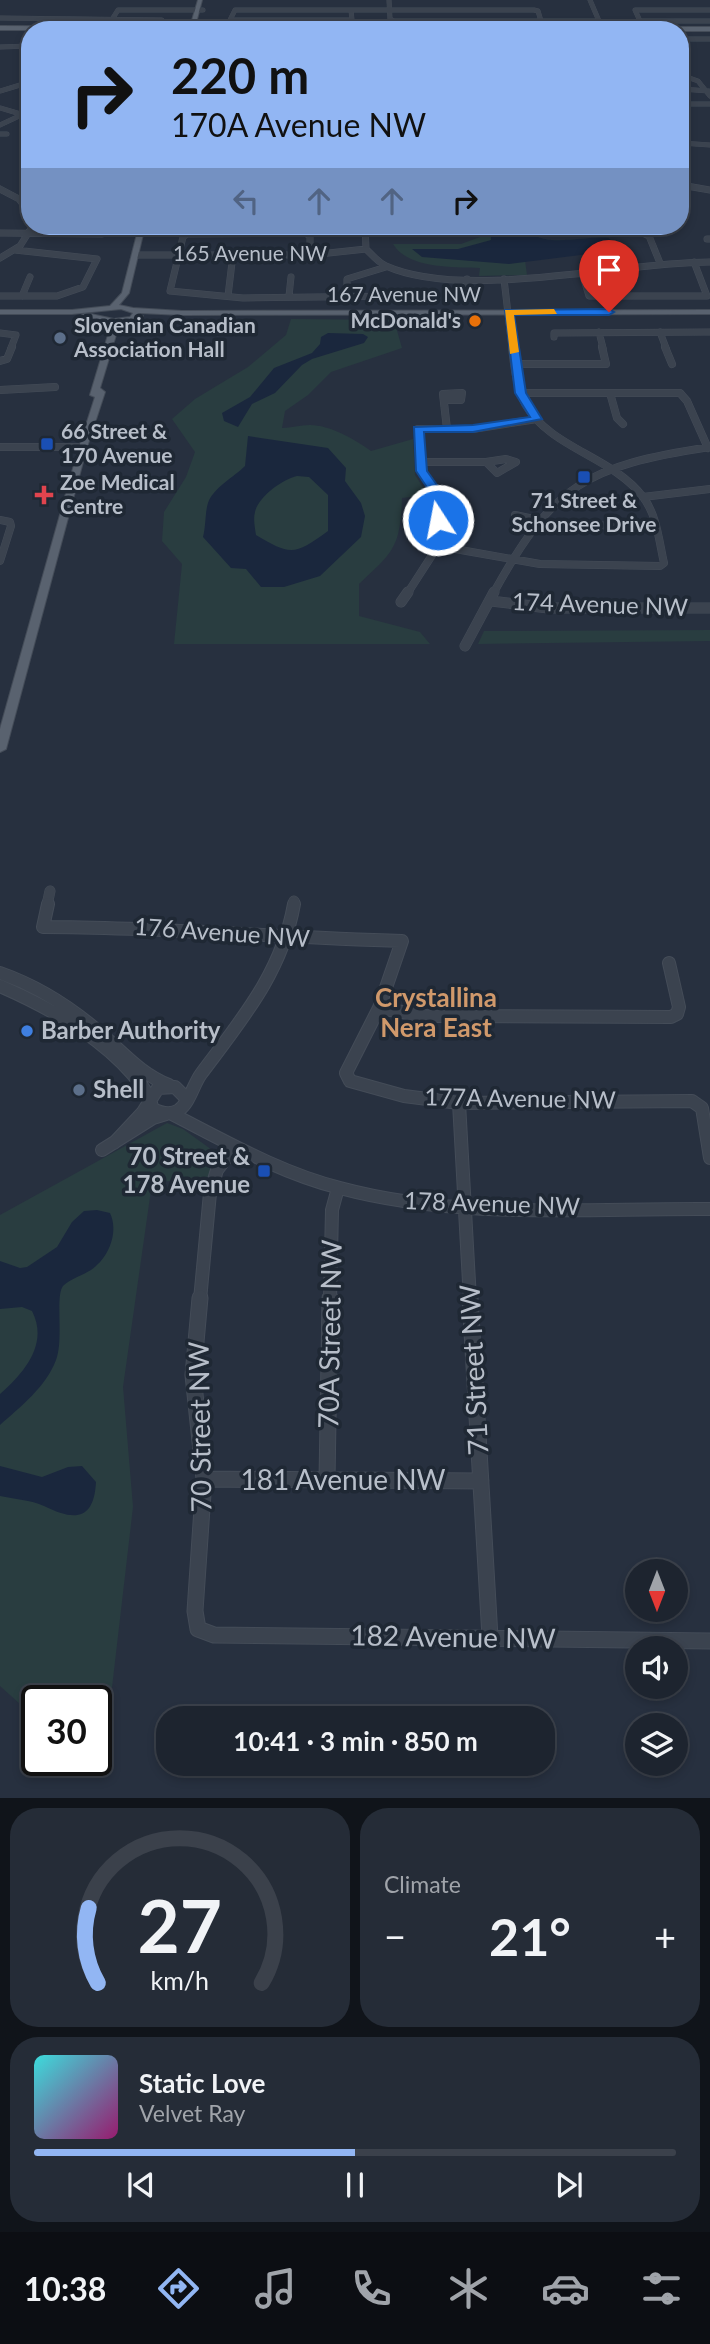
<!DOCTYPE html>
<html lang="en">
<head>
<meta charset="utf-8">
<style>
	:root { --surface:#1d242f; --page:#252c37; --text:#f1f3f6; --muted:#a0a4aa; --line:#3b414b; --accent:#92b6f3 }
	body { margin:0; font-family:Lato,sans-serif; background:var(--page); color:var(--text); height:100vh; display:flex; flex-direction:column; font-size:26px; white-space:nowrap }
	* { box-sizing:border-box; margin:0 }
	p { font-size:23px; color:var(--muted) }
	.icon { flex:none; width:38px; height:38px; fill:none; stroke:currentColor; stroke-width:2; stroke-linecap:round; stroke-linejoin:round }
	.map { position:relative; height:1798px; overflow:hidden }
	.sheet { display:flex; flex-direction:column; gap:10px; padding:10px; background:#10141a; flex:1 }
	.sheet>* { flex:none }
	.top-card { position:absolute; left:21px; top:21px; width:668px; height:214px; border-radius:28px; box-shadow:0 4px 10px #0003,0 0 0 2px var(--line); background:#92b6f3; color:#111; overflow:hidden }
	.needle { width:46px; rotate:180deg }
	.fabs { position:absolute; left:625px; top:1559px; display:grid; gap:14px }
	.fabs a { display:grid; place-items:center; width:63px; height:63px; border-radius:50%; background:var(--surface); box-shadow:0 4px 10px #0003,0 0 0 2px var(--line); font-size:35px }
	.speed { position:absolute; left:21px; top:1685px; display:flex; gap:14px; font-size:35px; font-weight:700; text-align:center }
	.speed>* { display:grid; place-content:center; width:91px; height:91px; border-radius:50%; background:var(--surface); box-shadow:0 4px 10px #0003,0 0 0 2px var(--line); line-height:1 }
	.speed .limit { border:4px solid #111; border-radius:10px; background:#fff; color:#111 }
	.pin { position:absolute; display:grid; place-items:center; width:60px; height:60px; color:#fff; margin:-72px -30px; border-radius:50% 50% 50% 0; rotate:-45deg; box-shadow:0 0 7px #0007 }
	.pin .icon { rotate:45deg }
	.me { position:absolute; width:77px; margin:-38px; rotate:349deg; stroke-linejoin:round; filter:drop-shadow(0 0 5px #0008) }
	.turn { display:flex; align-items:center; gap:24px; height:147px; padding:0 35px; font-size:32px }
	.turn .icon { width:91px; height:91px; stroke-width:2.5 }
	.turn b { display:block; font-size:49px; line-height:60px }
	.lanes { display:flex; align-items:center; height:66px; padding:0 35px; background:#0003; justify-content:center; gap:35px; direction:ltr }
	.lanes .off { opacity:.35 }
	.big { font-size:52px; font-weight:700; line-height:1.1 }
	.sheet .tile { flex:1; display:flex; flex-direction:column; justify-content:center; gap:10px; min-width:0; padding:0 24px; border-radius:28px; background:var(--page) }
	.sheet .dial { align-items:center; gap:0 }
	.dial svg { height:182px; overflow:visible; fill:none; stroke:var(--line); stroke-width:7; stroke-linecap:round; text-anchor:middle }
	.dial text { fill:var(--text); stroke:none }
	.song { display:flex; align-items:center; gap:21px }
	.cover { width:84px; height:84px; border-radius:10px; background:linear-gradient(135deg,hsl(180 70% 55%),hsl(320 70% 35%)) }
	.played { height:7px; border-radius:4px; background:linear-gradient(90deg,var(--accent) 50%,var(--line) 50%) }
	.keys { display:flex; justify-content:space-around; direction:ltr }
	.heat { display:flex; justify-content:space-between; align-items:center; font-size:38px; direction:ltr }
	.sheet .tiles { flex:1; display:grid; gap:10px; grid-template-columns:1fr 1fr }
	.tile:last-child { grid-column:span 2 }
	.trip { position:absolute; left:156px; top:1706px; width:399px; height:70px; border-radius:28px; background:var(--surface); box-shadow:0 4px 10px #0003,0 0 0 2px var(--line); font-weight:700; line-height:70px; text-align:center }
	.menu { display:flex; height:112px; justify-content:space-around; align-items:center; background:#0c0e13; color:var(--muted) }
	.menu .icon { width:49px; height:49px }
	.menu .selected { color:var(--accent) }
	.menu b { font-size:32px; color:var(--text) }
	.map>svg:first-child { display:block }
	.green { fill:#293d40 }
	.water { fill:#1a273d; fill-rule:evenodd }
	.lines { fill:none; stroke-linecap:round; stroke-linejoin:round }
	.minor-far5-casing { stroke:#444c58; stroke-width:5 }
	.minor-far4-casing { stroke:#444c58; stroke-width:7 }
	.minor-far3-casing { stroke:#444c58; stroke-width:8 }
	.minor-far2-casing { stroke:#444c58; stroke-width:11 }
	.minor-far1-casing { stroke:#444c58; stroke-width:14 }
	.minor-casing { stroke:#444c58; stroke-width:17 }
	.major-casing { stroke:#444c58; stroke-width:2 }
	.minor-far5 { stroke:#3b434f; stroke-width:4.5 }
	.minor-far4 { stroke:#3b434f; stroke-width:6 }
	.minor-far3 { stroke:#3b434f; stroke-width:7 }
	.minor-far2 { stroke:#3b434f; stroke-width:10 }
	.minor-far1 { stroke:#3b434f; stroke-width:12 }
	.minor { stroke:#3b434f; stroke-width:15 }
	.major { fill:#59626f; fill-rule:evenodd }
	.route { fill:#1a73e8; stroke:#114b97; stroke-width:2 }
	.slow { fill:#f59e0b }
	.food-dot { fill:#e8710a; stroke:#1f2834; stroke-width:2.5 }
	.service-dot { fill:#5c6f8a; stroke:#1f2834; stroke-width:2.5 }
	.transit-dot { fill:#1a4fb4; stroke:#1f2834; stroke-width:2.5 }
	.health-dot { fill:#e0444e; stroke:#1f2834; stroke-width:2.5 }
	.shop-dot { fill:#3f7fe0; stroke:#1f2834; stroke-width:2.5 }
	.labels { text-anchor:middle; stroke-width:7; stroke-linejoin:round; paint-order:stroke }
	.far-street-label { font-size:21px; fill:#b7bec9; stroke:#1f2834 }
	.far-poi-label { font-size:21px; font-weight:bold; fill:#b7bec9; stroke:#1f2834; text-anchor:start }
	.street-label { font-size:24px; fill:#b7bec9; stroke:#1f2834 }
	.poi-label { font-size:24px; font-weight:bold; fill:#b7bec9; stroke:#1f2834; text-anchor:start }
	.neighbourhood-label { font-size:26px; font-weight:bold; fill:#d0996b; stroke:#1f2834 }
	.near-street-label { font-size:28px; fill:#b7bec9; stroke:#1f2834 }
</style>
</head>
<body>
<div class="map">
<svg width="710" height="1798" viewBox="0 0 710 1798">
	<rect width="100%" height="100%" fill="#27303f"/>
	<path class="green" d="M475 226H522C544 251 581 235 609 238L614 244 612 251 525 260 527 275 479 276 480 268C454 267 408 269 393 244H461L480 237V230Z
		M291 319 394 320 402 348 331 372 308 395 285 411 282 428C291 428 300 425 310 425 329 425 355 439 371 451L413 439 415 475 428 495 402 498C400 548 394 551 359 584V616L420 632 430 644H174L182 564 162 541 164 512 186 477 195 452 172 419 195 399 248 367 286 335Z
		M710 630V641L478 644 484 631Z
		M167 1123 183 1129 219 1155 202 1188 170 1181 152 1183 123 1387 133 1507 108 1722H96V1701H37V1715L30 1713 0 1686V1215Z"/>
	<path class="water" d="M490 226H522C544 251 581 235 609 238L614 244 612 251 509 264 422 257 412 249H458L491 240Z
		M328 333 363 334 368 337 364 343 312 359 302 365 275 393 252 404 238 427 224 421 222 413 250 397 274 368 312 353 320 344 321 337Z
		M248 436 328 448 346 468 345 481 361 503 365 516 361 537 320 576 284 587H261L246 569 231 568 203 537C206 526 205 512 208 503 213 488 234 477 245 466ZM297 476 309 477 328 495V531C295 555 291 556 256 535 255 528 253 519 255 512 258 497 283 479 297 476Z
		M97 1210 110 1213C119 1232 109 1258 91 1270 83 1275 70 1279 63 1286 55 1296 64 1340 56 1360 46 1387 20 1407 0 1425V1394C24 1373 49 1344 32 1311L22 1307 0 1309V1261L20 1268 27 1267 57 1247 72 1222 84 1211Z
		M0 1466 42 1477 68 1467 82 1466 96 1482C94 1521 74 1521 44 1506 31 1500 14 1499 0 1496Z"/>
	<g class="lines">
		<defs>
			<path id="minor-far5" d="M389 0 390 19 394 21H599L590 0
				M235 10H351L352 20H230Z
				M351 10H534L538 11 541 21
				M710 10H635L640 21H710
				M0 18 162 20
				M111 21 118 10H203
				M681 39H710
				M0 47 30 46
				M681 75 698 81 710 96
				M681 89 709 91
				M0 91 30 82
				M684 104H710
				M0 108 24 115
				M0 125 30 111
				M0 134H7
				M681 143 710 145"/>
			<path id="minor-far4" d="M681 185 710 190
				M0 189 19 199 30 214
				M365 226 366 249C372 255 379 263 386 266 465 301 621 262 710 262
				M629 226 649 236 660 263
				M0 233 102 234
				M364 233 451 231
				M707 239H710
				M135 255H310L366 249
				M310 255V236L305 233 187 234 183 237 170 291 243 298 400 296
				M0 258 20 246 32 227
				M582 273 589 296H707L694 262
				M467 279V297
				M504 279 512 348
				M0 296H57L83 287 97 259 15 250
				M22 296 30 277
				M228 296 233 254
				M289 296 291 277
				M347 296V279L386 267
				M599 332 603 348
				M660 332 666 348
				M0 333 16 335 11 348
				M554 337V333L710 332"/>
			<path id="minor-far3" d="M665 347 672 364
				M0 361 7 359 12 347
				M516 364H606L602 347
				M0 390 55 387
				M521 393H680L687 401 708 448
				M610 393 617 418 623 424
				M444 400H461L462 393 443 394 447 429
				M0 447H83
				M506 459 516 462 497 473 486 462Z
				M420 462H486
				M643 497 710 489
				M515 515 562 525 655 526
				M0 520 10 522 11 526 0 561
				M438 546 540 564 660 566 664 563C659 541 657 515 643 497 612 456 551 449 525 404 516 387 514 365 512 347
				M407 594 438 546 437 497 422 471 418 429H473L537 419
				M493 594C554 483 587 466 710 447"/>
			<path id="minor-far2" d="M491 601 548 608H710
				M401 602 408 592
				M465 646 494 592
				M47 905 50 891
				M293 905 294 901"/>
			<path id="minor-far1" d="M48 904 43 927C163 927 282 938 402 941L379 1008 346 1073 350 1081 404 1096 459 1103 692 1101 702 1108 710 1158
				M0 973C37 986 69 1006 99 1032 122 1051 140 1074 169 1085
				M0 986C55 1010 118 1045 150 1098
				M379 1008 425 1016 671 1017 677 1014 679 1007 669 963
				M150 1101 153 1109C161 1113 170 1116 179 1110 190 1102 193 1085 201 1074 242 1019 282 972 294 904
				M459 1103 470 1300
				M170 1113C225 1141 280 1173 340 1188 459 1220 587 1208 710 1209
				M114 1143 143 1112 158 1088 175 1087 186 1098
				M102 1150 153 1118 166 1114
				M200 1300 210 1193 217 1170 234 1148
				M330 1300 332 1210 338 1188"/>
			<path id="minor" d="M200 1298 193 1375 204 1479 195 1611 198 1629 214 1635 710 1641
				M470 1298 490 1637
				M204 1479 481 1481
				M327 1480 330 1298"/>
			<path id="major" d="M198 0H202L195 27H710V31L0 30V26L190 27Z
				M139 226H145L129 293 119 305 133 308 182 311 710 310V314L182 315 140 313 138 316H143V320L111 323 116 335 100 388 105 392 87 447 6 749 0 752V729L79 447 95 397 90 395 108 335 103 321 82 315 86 313 114 319 130 317 133 313 121 309 72 314H0V310H72L110 306 122 293Z"/>
		</defs>
		<use href="#minor-far5" class="minor-far5-casing"/>
		<use href="#minor-far4" class="minor-far4-casing"/>
		<use href="#minor-far3" class="minor-far3-casing"/>
		<use href="#minor-far2" class="minor-far2-casing"/>
		<use href="#minor-far1" class="minor-far1-casing"/>
		<use href="#minor" class="minor-casing"/>
		<use href="#major" class="major-casing"/>
		<use href="#minor-far5" class="minor-far5"/>
		<use href="#minor-far4" class="minor-far4"/>
		<use href="#minor-far3" class="minor-far3"/>
		<use href="#minor-far2" class="minor-far2"/>
		<use href="#minor-far1" class="minor-far1"/>
		<use href="#minor" class="minor"/>
		<use href="#major" class="major"/>
	</g>
	<path class="route" d="M505 310 609 309 614 312 609 315H514L526 393 542 419 473 432H424L427 471 442 492 444 520 434 522 430 492 416 471 414 427 473 425 530 417 515 393Z"/>
	<path class="slow" d="M554 309 557 314 514 315 519 352 510 354 505 310Z"/>
	<circle class="food-dot" cx="475" cy="321" r="7"/>
	<g class="service-dot">
		<circle cx="60" cy="338" r="7"/>
		<circle cx="79" cy="1090" r="7"/>
	</g>
	<g class="transit-dot">
		<rect x="40" y="437" width="14" height="14" rx="3.5"/>
		<rect x="577" y="470" width="14" height="14" rx="3.5"/>
		<rect x="257" y="1164" width="14" height="14" rx="3.5"/>
	</g>
	<path class="health-dot" d="M40.5 484.5h7v7h7v7h-7v7h-7v-7h-7v-7h7z"/>
	<circle class="shop-dot" cx="27" cy="1031" r="7"/>
	<g class="labels">
		<g class="far-street-label">
			<text x="250" y="261">165 Avenue NW</text>
			<text x="404" y="302">167 Avenue NW</text>
		</g>
		<g class="far-poi-label">
			<text x="461" y="328" text-anchor="end">McDonald's</text>
			<text x="74" y="333">Slovenian Canadian<tspan x="74" dy="24">Association Hall</tspan></text>
			<text x="61" y="439">66 Street &amp;<tspan x="61" dy="24">170 Avenue</tspan></text>
			<text x="60" y="490">Zoe Medical<tspan x="60" dy="24">Centre</tspan></text>
			<text x="584" y="508" text-anchor="middle">71 Street &amp;<tspan x="584" dy="24">Schonsee Drive</tspan></text>
		</g>
		<g class="street-label">
			<text transform="translate(600 605) rotate(2)" y="8">174 Avenue NW</text>
			<text transform="translate(222 933) rotate(4)" y="8">176 Avenue NW</text>
			<text transform="translate(520 1099) rotate(1)" y="8">177A Avenue NW</text>
			<text transform="translate(492 1204) rotate(2)" y="8">178 Avenue NW</text>
		</g>
		<g class="poi-label">
			<text x="41" y="1039">Barber Authority</text>
			<text x="93" y="1098">Shell</text>
			<text x="250" y="1165" text-anchor="end">70 Street &amp;<tspan x="250" dy="28">178 Avenue</tspan></text>
		</g>
		<g class="neighbourhood-label">
			<text x="436" y="1007">Crystallina<tspan x="436" dy="30">Nera East</tspan></text>
		</g>
		<g class="near-street-label">
			<text transform="translate(330 1334) rotate(-89)" y="10">70A Street NW</text>
			<text transform="translate(474 1370) rotate(-93)" y="10">71 Street NW</text>
			<text transform="translate(200 1427) rotate(-91)" y="10">70 Street NW</text>
			<text x="343" y="1490">181 Avenue NW</text>
			<text transform="translate(453 1637) rotate(1)" y="10">182 Avenue NW</text>
		</g>
	</g>
</svg>
<div class="fabs">
<a><svg class="needle" viewBox="-14 -14 28 28"><path d="M0-13l5 13h-10z" fill="#e53935"/><path d="M0 13l5-13h-10z" fill="#a0a4aa"/></svg></a>
<a><svg class="icon" aria-label="sound" viewBox="0 0 24 24"><path d="M4 9h4l5-4v14l-5-4H4zM17 9q2 3 0 6"/></svg></a>
<a><svg class="icon" aria-label="layers" viewBox="0 0 24 24"><path d="M12 4l9 5-9 5-9-5zM3 14l9 5 9-5"/></svg></a>
</div>
<div class="speed"><div class="limit">30</div></div>
<div class="pin" style="left:609px;top:312px;background:#d93025"><svg class="icon" aria-label="arrive" viewBox="0 0 24 24"><path d="M6 21V4h12l-3 4 3 4H6"/></svg></div>
<svg class="me" style="left:438px;top:520px" viewBox="-20 -20 40 40"><circle r="17" fill="#1a73e8" stroke="#fff" stroke-width="3"/><path d="M0-11L8 9 0 5-8 9z" fill="#fff"/></svg>
<div class="trip">10:41 · 3 min · 850 m</div>
<div class="top-card">
<div class="turn"><svg class="icon" aria-label="right" viewBox="0 0 24 24"><path d="M7 20v-9h11M14 6l5 5-5 5"/></svg><div><b>220 m</b>170A Avenue NW</div></div>
<div class="lanes"><svg class="icon off" aria-label="left" viewBox="0 0 24 24"><path d="M17 20v-9H6M10 6l-5 5 5 5"/></svg><svg class="icon off" aria-label="ahead" viewBox="0 0 24 24"><path d="M12 20V5M6 11l6-6 6 6"/></svg><svg class="icon off" aria-label="ahead" viewBox="0 0 24 24"><path d="M12 20V5M6 11l6-6 6 6"/></svg><svg class="icon" aria-label="right" viewBox="0 0 24 24"><path d="M7 20v-9h11M14 6l5 5-5 5"/></svg></div>
</div>
</div>
<section class="sheet">
<div class="tiles">
<div class="tile dial"><svg viewBox="0 0 100 80">
<path d="M14 69A42 42 0 1 1 86 69"/>
<path d="M14 69A42 42 0 0 1 10 36" stroke="#92b6f3"/>
<text x="50" y="56" font-size="32" font-weight="700">27</text>
<text x="50" y="72" font-size="11">km/h</text>
</svg></div>
<div class="tile"><p>Climate</p>
<div class="heat"><a>−</a><b class="big">21°</b><a>+</a></div>
</div>
<div class="tile">
<div class="song"><i class="cover"></i><div><b>Static Love</b><p>Velvet Ray</p></div></div>
<div class="played"></div>
<div class="keys"><svg class="icon" aria-label="previous" viewBox="0 0 24 24"><path d="M18 5L8 12l10 7zM5 5v14"/></svg><svg class="icon" aria-label="pause" viewBox="0 0 24 24"><path d="M8 5v14M16 5v14"/></svg><svg class="icon" aria-label="next" viewBox="0 0 24 24"><path d="M6 5l10 7-10 7zM19 5v14"/></svg></div>
</div>
</div>
</section>
<nav class="menu">
<b>10:38</b>
<svg class="icon selected" aria-label="directions" viewBox="0 0 24 24"><path d="M12 3l9 9-9 9-9-9zM9 14v-3h6M13 9l2 2-2 2"/></svg>
<svg class="icon" aria-label="music" viewBox="0 0 24 24"><path d="M9 18V5l10-2v13"/><circle cx="6" cy="18" r="3"/><circle cx="16" cy="16" r="3"/></svg>
<svg class="icon" aria-label="phone" viewBox="0 0 24 24"><path d="M5 4h4l2 5-3 2q2 4 5 5l2-3 5 2v4C11 20 4 13 5 4z"/></svg>
<svg class="icon" aria-label="climate" viewBox="0 0 24 24"><path d="M12 3v18M4 7l16 10M4 17L20 7"/></svg>
<svg class="icon" aria-label="car" viewBox="0 0 24 24"><path d="M5 17H2v-5l4-1 3-4h7l3 4 3 1v5h-3M9 17h6M6 11h13"/><circle cx="7" cy="17" r="2"/><circle cx="17" cy="17" r="2"/></svg>
<svg class="icon" aria-label="filters" viewBox="0 0 24 24"><path d="M4 7h16M4 17h16"/><circle cx="9" cy="7" r="2"/><circle cx="15" cy="17" r="2"/></svg>
</nav>
</body>
</html>
